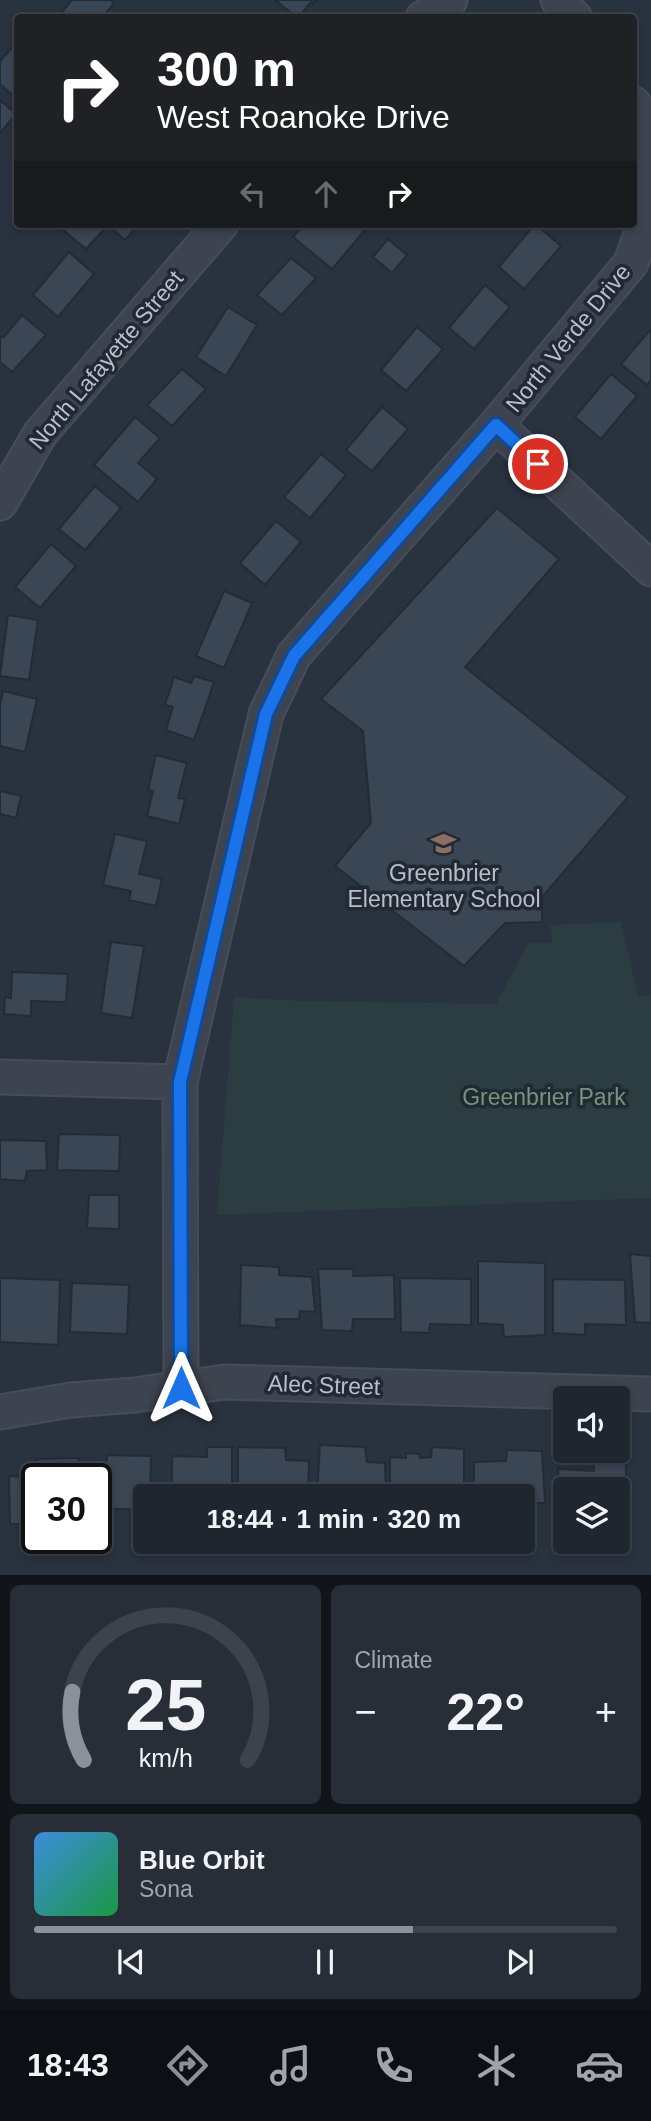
<!DOCTYPE html>
<html lang="en">
<head>
<meta charset="utf-8">
<style>
	:root { --surface:#1f262f; --page:#272e37; --text:#f1f3f6; --muted:#a1a5aa; --line:#3c434b; --accent:#8c9099 }
	body { margin:0; font-family:Arial,sans-serif; background:var(--page); color:var(--text); height:100vh; display:flex; flex-direction:column; font-size:26px; white-space:nowrap }
	* { box-sizing:border-box; margin:0 }
	p { font-size:23px; color:var(--muted) }
	.icon { flex:none; width:38px; height:38px; fill:none; stroke:currentColor; stroke-width:2; stroke-linecap:round; stroke-linejoin:round }
	.map { position:relative; height:1575px; overflow:hidden }
	.details { display:flex; flex-direction:column; gap:10px; padding:10px; background:#11151a; flex:1 }
	.details>* { flex:none }
	.hud { position:absolute; left:14px; top:14px; width:623px; height:214px; border-radius:7px; box-shadow:0 4px 10px #0003,0 0 0 2px var(--line); background:#202124; color:#fff; overflow:hidden }
	.controls { position:absolute; left:553px; top:1386px; display:grid; gap:14px }
	.controls a { display:grid; place-items:center; width:77px; height:77px; border-radius:7px; background:var(--surface); box-shadow:0 4px 10px #0003,0 0 0 2px var(--line); font-size:35px }
	.speed { position:absolute; left:21px; top:1463px; display:flex; gap:14px; font-size:35px; font-weight:700; text-align:center }
	.speed>* { display:grid; place-content:center; width:91px; height:91px; border-radius:50%; background:var(--surface); box-shadow:0 4px 10px #0003,0 0 0 2px var(--line); line-height:1 }
	.speed .limit { border:4px solid #111; border-radius:10px; background:#fff; color:#111 }
	.pin { position:absolute; display:grid; place-items:center; width:60px; height:60px; color:#fff; margin:-30px; border:4px solid #fff; border-radius:50%; box-shadow:0 2px 7px #0007 }
	.me { position:absolute; width:77px; margin:-38px; rotate:0deg; stroke-linejoin:round; filter:drop-shadow(0 0 5px #0008) }
	.turn { display:flex; align-items:center; gap:24px; height:147px; padding:0 28px; font-size:32px }
	.turn .icon { width:91px; height:91px; stroke-width:2.5 }
	.turn b { display:block; font-size:49px; line-height:60px }
	.lanes { display:flex; align-items:center; height:66px; padding:0 28px; background:#0003; justify-content:center; gap:35px; direction:ltr }
	.lanes .off { opacity:.35 }
	.big { font-size:52px; font-weight:700; line-height:1.1 }
	.details .tile { flex:1; display:flex; flex-direction:column; justify-content:center; gap:10px; min-width:0; padding:0 24px; border-radius:10px; background:var(--page) }
	.details .dial { align-items:center; gap:0 }
	.dial svg { height:182px; overflow:visible; fill:none; stroke:var(--line); stroke-width:7; stroke-linecap:round; text-anchor:middle }
	.dial text { fill:var(--text); stroke:none }
	.song { display:flex; align-items:center; gap:21px }
	.cover { width:84px; height:84px; border-radius:10px; background:linear-gradient(135deg,hsl(210 70% 55%),hsl(140 70% 35%)) }
	.played { height:7px; border-radius:4px; background:linear-gradient(90deg,var(--accent) 65%,var(--line) 65%) }
	.keys { display:flex; justify-content:space-around; direction:ltr }
	.heat { display:flex; justify-content:space-between; align-items:center; font-size:38px; direction:ltr }
	.details .tiles { flex:1; display:grid; gap:10px; grid-template-columns:1fr 1fr }
	.tile:last-child { grid-column:span 2 }
	.trip { position:absolute; left:133px; top:1484px; width:402px; height:70px; border-radius:7px; background:var(--surface); box-shadow:0 4px 10px #0003,0 0 0 2px var(--line); font-weight:700; line-height:70px; text-align:center }
	.tab-bar { display:flex; height:112px; justify-content:space-around; align-items:center; background:#0c0f13; color:var(--muted) }
	.tab-bar .icon { width:49px; height:49px }
	.tab-bar .selected { color:var(--accent) }
	.tab-bar b { font-size:32px; color:var(--text) }
	.map>svg:first-child { display:block }
	.green { fill:#2b3d40 }
	.building { fill:#3b4654; stroke:#232b36; stroke-width:2 }
	.lines { fill:none; stroke-linecap:round; stroke-linejoin:round }
	.minor-casing { stroke:#464d58; stroke-width:37 }
	.minor { stroke:#3d444f; stroke-width:33 }
	.route-casing { stroke:#114b97; stroke-width:18 }
	.route { stroke:#1a73e8; stroke-width:12 }
	.labels { text-anchor:middle; stroke-width:7; stroke-linejoin:round; paint-order:stroke }
	.street-label { font-size:23px; fill:#b9bfc9; stroke:#212934 }
	.poi-label { font-size:23px; fill:#b9bfc9; stroke:#212934 }
	.park-label { font-size:23px; fill:#73977b; stroke:#212934 }
</style>
</head>
<body>
<div class="map">
<svg width="651" height="1575" viewBox="0 0 651 1575">
	<rect width="100%" height="100%" fill="#29323f"/>
	<path class="green" d="M621 922 638 996 651 995V1198L217 1215 234 997 305 1001 496 1004 528 943H552L550 925Z"/>
	<path class="building" d="M72 0H110L114 3 102 18H57Z
		M275 0H316L313 4 311 2 298 18Z
		M18 41V88L12 95 0 84V61Z
		M0 100 16 114 0 133Z
		M67 224H139L125 240 108 225 86 249 62 229Z
		M304 224H324L329 228 332 224H356L364 231 332 269 293 237Z
		M535 224 561 246 524 289 499 267Z
		M388 239 407 255 392 273 373 257Z
		M69 252 94 274 58 317 33 295Z
		M291 258 316 278 282 315 257 295Z
		M485 285 510 307 474 349 449 328Z
		M228 307 257 325 226 376 196 357Z
		M22 315 46 335 12 372 0 362V337H4Z
		M417 327 443 349 406 391 381 370Z
		M651 329V380L647 385 621 364Z
		M182 369 206 389 172 426 147 405Z
		M611 374 637 396 601 439 575 417Z
		M382 407 408 429 372 471 346 450Z
		M135 417 160 438 138 463 157 479 138 502 94 465Z
		M321 454 346 475 310 518 284 497Z
		M95 486 121 508 85 550 59 529Z
		M497 508 559 559 465 667 628 797 542 897V922L505 923 464 966 335 866 371 823 363 731 321 699Z
		M276 521 301 542 265 585 240 563Z
		M51 544 76 566 40 608 15 587Z
		M224 591 252 603 224 668 196 656Z
		M8 615 38 620 29 680 0 676Z
		M194 676 214 682 194 740 166 730 173 707 165 705 174 677 191 683Z
		M3 691 37 699 25 752 0 746V705Z
		M156 755 187 763 178 798 185 799 179 824 147 816 153 791 148 790Z
		M0 791 21 796 16 818 0 814Z
		M115 834 147 841 139 874 162 879 156 906 129 900 131 891 103 885Z
		M111 942 144 946 132 1018 101 1013Z
		M12 972 68 974 66 1002 31 1001V1016L4 1014 5 997 11 998Z
		M59 1134 120 1135 119 1171 57 1170Z
		M0 1140 46 1141 47 1170 27 1171 25 1181 0 1179Z
		M89 1195H119V1229L87 1228Z
		M630 1254 651 1256V1323L635 1322Z
		M478 1261 545 1263V1335L504 1337 503 1325 478 1323Z
		M241 1265 279 1267V1275L312 1277 315 1312 300 1311 299 1319H276L277 1328 240 1325Z
		M318 1269H354L353 1276 394 1275 395 1319H353L352 1331 322 1330Z
		M0 1278 60 1280 58 1345 0 1342Z
		M400 1278 471 1279V1325L430 1324 429 1333 401 1332Z
		M553 1279 625 1280 626 1325 585 1324V1335L553 1333Z
		M72 1283 129 1285 127 1334 70 1332Z
		M320 1445 365 1447 367 1462 385 1463 386 1496H317Z
		M207 1447H232V1496H172V1456L207 1457Z
		M238 1447 285 1448 286 1460 309 1461 308 1496H238Z
		M432 1447 464 1449V1496H390V1457L406 1458V1453L419 1454 420 1458 431 1457Z
		M507 1450 542 1451 545 1503H523V1496H474V1462L506 1461Z
		M593 1452 625 1455 629 1521H618V1489H565V1521H560L558 1469 594 1471Z
		M107 1455 151 1456 150 1496H145V1510L96 1508V1479H90L91 1465 106 1466Z
		M79 1458 80 1479H37V1524H10L9 1476 26 1477V1467H36L37 1459Z"/>
	<g class="lines">
		<defs>
			<path id="minor" d="M558 0 575 18
				M423 18 450 0
				M634 104 647 132 651 183
				M496 425 651 569
				M0 503 40 434 221 224
				M0 1077 180 1082
				M181 1388 180 1082 266 714 294 655 496 425 631 263 651 204
				M0 1412 71 1400 135 1395 225 1382 651 1394"/>
		</defs>
		<use href="#minor" class="minor-casing"/>
		<use href="#minor" class="minor"/>
	</g>
	<g class="lines">
		<defs>
			<path id="route" d="M181 1388 180 1082 266 714 294 656 496 425 538 464"/>
		</defs>
		<use href="#route" class="route-casing"/>
		<use href="#route" class="route"/>
	</g>
	<defs>
		<symbol id="school-bare" viewBox="-9 -9 18 18"><path d="M0-5L7-2L0 1L-7-2ZM-4 1L0 2.5L4 1V4Q0 6-4 4Z" fill="#8d6e63" stroke="#212934" stroke-width="2.5" paint-order="stroke"/></symbol>
	</defs>
	<g fill-rule="evenodd">
		<use href="#school-bare" x="426" y="826" width="35" height="35"/>
	</g>
	<g class="labels">
		<g class="street-label">
			<text transform="translate(568 338) rotate(-51)" y="8">North Verde Drive</text>
			<text transform="translate(106 360) rotate(-50)" y="8">North Lafayette Street</text>
			<text transform="translate(324 1385) rotate(2)" y="8">Alec Street</text>
		</g>
		<g class="poi-label">
			<text x="444" y="881">Greenbrier<tspan x="444" dy="26">Elementary School</tspan></text>
		</g>
		<g class="park-label">
			<text x="544" y="1105">Greenbrier Park</text>
		</g>
	</g>
</svg>
<div class="controls">
<a><svg class="icon" aria-label="sound" viewBox="0 0 24 24"><path d="M4 9h4l5-4v14l-5-4H4zM17 9q2 3 0 6"/></svg></a>
<a><svg class="icon" aria-label="layers" viewBox="0 0 24 24"><path d="M12 4l9 5-9 5-9-5zM3 14l9 5 9-5"/></svg></a>
</div>
<div class="speed"><div class="limit">30</div></div>
<div class="pin" style="left:538px;top:464px;background:#d93025"><svg class="icon" aria-label="arrive" viewBox="0 0 24 24"><path d="M6 21V4h12l-3 4 3 4H6"/></svg></div>
<svg class="me" style="left:181px;top:1388px" viewBox="-20 -20 40 40"><path d="M0-17L14 15 0 8-14 15z" fill="#1a73e8" stroke="#fff" stroke-width="4"/></svg>
<div class="trip">18:44 · 1 min · 320 m</div>
<div class="hud">
<div class="turn"><svg class="icon" aria-label="right" viewBox="0 0 24 24"><path d="M7 20v-9h11M14 6l5 5-5 5"/></svg><div><b>300 m</b>West Roanoke Drive</div></div>
<div class="lanes"><svg class="icon off" aria-label="left" viewBox="0 0 24 24"><path d="M17 20v-9H6M10 6l-5 5 5 5"/></svg><svg class="icon off" aria-label="ahead" viewBox="0 0 24 24"><path d="M12 20V5M6 11l6-6 6 6"/></svg><svg class="icon" aria-label="right" viewBox="0 0 24 24"><path d="M7 20v-9h11M14 6l5 5-5 5"/></svg></div>
</div>
</div>
<section class="details">
<div class="tiles">
<div class="tile dial"><svg viewBox="0 0 100 80">
<path d="M14 69A42 42 0 1 1 86 69"/>
<path d="M14 69A42 42 0 0 1 9 39" stroke="#8c9099"/>
<text x="50" y="56" font-size="32" font-weight="700">25</text>
<text x="50" y="72" font-size="11">km/h</text>
</svg></div>
<div class="tile"><p>Climate</p>
<div class="heat"><a>−</a><b class="big">22°</b><a>+</a></div>
</div>
<div class="tile">
<div class="song"><i class="cover"></i><div><b>Blue Orbit</b><p>Sona</p></div></div>
<div class="played"></div>
<div class="keys"><svg class="icon" aria-label="previous" viewBox="0 0 24 24"><path d="M18 5L8 12l10 7zM5 5v14"/></svg><svg class="icon" aria-label="pause" viewBox="0 0 24 24"><path d="M8 5v14M16 5v14"/></svg><svg class="icon" aria-label="next" viewBox="0 0 24 24"><path d="M6 5l10 7-10 7zM19 5v14"/></svg></div>
</div>
</div>
</section>
<nav class="tab-bar">
<b>18:43</b>
<svg class="icon selected" aria-label="directions" viewBox="0 0 24 24"><path d="M12 3l9 9-9 9-9-9zM9 14v-3h6M13 9l2 2-2 2"/></svg>
<svg class="icon" aria-label="music" viewBox="0 0 24 24"><path d="M9 18V5l10-2v13"/><circle cx="6" cy="18" r="3"/><circle cx="16" cy="16" r="3"/></svg>
<svg class="icon" aria-label="phone" viewBox="0 0 24 24"><path d="M5 4h4l2 5-3 2q2 4 5 5l2-3 5 2v4C11 20 4 13 5 4z"/></svg>
<svg class="icon" aria-label="climate" viewBox="0 0 24 24"><path d="M12 3v18M4 7l16 10M4 17L20 7"/></svg>
<svg class="icon" aria-label="car" viewBox="0 0 24 24"><path d="M5 17H2v-5l4-1 3-4h7l3 4 3 1v5h-3M9 17h6M6 11h13"/><circle cx="7" cy="17" r="2"/><circle cx="17" cy="17" r="2"/></svg>
</nav>
</body>
</html>
